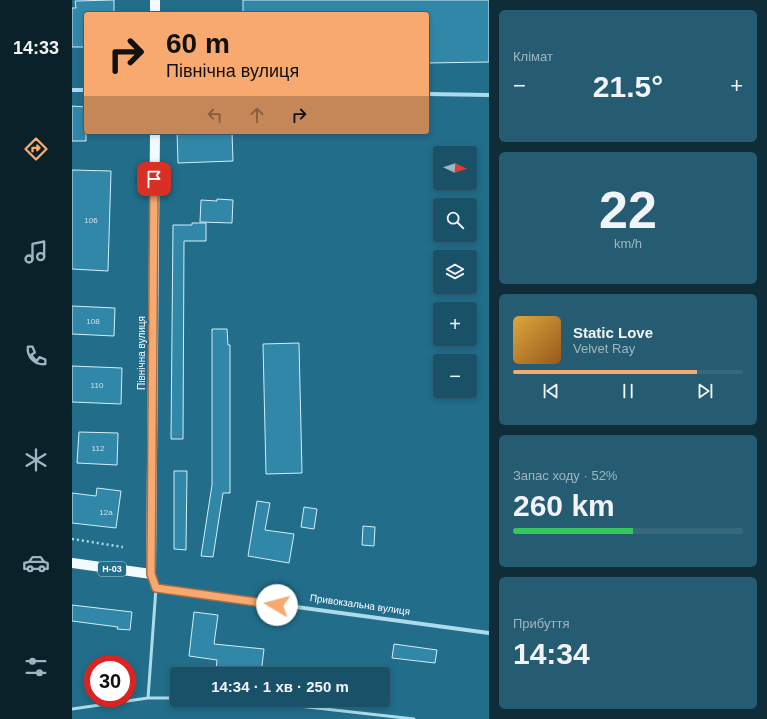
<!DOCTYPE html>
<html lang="uk">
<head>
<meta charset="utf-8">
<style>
	:root { --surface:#195268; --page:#265c71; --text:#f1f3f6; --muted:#9fb6c0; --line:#37697c; --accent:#f7a96f }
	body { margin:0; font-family:Helvetica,sans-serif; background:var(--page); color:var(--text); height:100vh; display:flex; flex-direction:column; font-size:15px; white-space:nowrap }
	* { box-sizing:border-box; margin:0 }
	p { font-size:13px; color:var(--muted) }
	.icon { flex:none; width:22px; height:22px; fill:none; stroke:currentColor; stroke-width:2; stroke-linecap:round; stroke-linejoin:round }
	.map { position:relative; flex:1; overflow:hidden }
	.side { display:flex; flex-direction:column; gap:10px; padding:10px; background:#0e2d39; width:278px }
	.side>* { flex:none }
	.guide { position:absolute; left:12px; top:12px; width:345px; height:122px; border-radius:4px; box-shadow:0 2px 6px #0003,0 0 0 1px var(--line); background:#f7a96f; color:#111; overflow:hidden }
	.needle { width:26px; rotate:93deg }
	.tools { position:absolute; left:361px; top:146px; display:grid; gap:8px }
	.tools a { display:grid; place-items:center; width:44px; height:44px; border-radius:4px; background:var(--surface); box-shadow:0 2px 6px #0003,0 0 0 1px var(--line); font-size:20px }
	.speed { position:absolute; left:12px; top:655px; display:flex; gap:8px; font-size:20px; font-weight:700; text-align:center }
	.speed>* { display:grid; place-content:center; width:52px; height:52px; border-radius:50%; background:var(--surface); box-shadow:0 2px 6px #0003,0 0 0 1px var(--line); line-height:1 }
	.speed .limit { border:6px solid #d22; background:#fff; color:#111 }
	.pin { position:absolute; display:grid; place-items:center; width:34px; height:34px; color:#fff; margin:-17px; border-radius:8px; box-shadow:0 2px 6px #0006 }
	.me { position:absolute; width:44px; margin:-22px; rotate:278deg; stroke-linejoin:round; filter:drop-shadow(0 0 3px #0008) }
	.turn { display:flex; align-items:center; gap:14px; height:84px; padding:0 16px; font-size:18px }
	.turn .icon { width:52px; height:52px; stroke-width:2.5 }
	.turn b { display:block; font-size:28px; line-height:34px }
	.lanes { display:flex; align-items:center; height:38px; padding:0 16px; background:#0003; justify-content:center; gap:20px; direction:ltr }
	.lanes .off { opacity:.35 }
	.big { font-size:30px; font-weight:600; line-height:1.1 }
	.side .card { flex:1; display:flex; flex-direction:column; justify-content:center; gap:6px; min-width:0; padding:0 14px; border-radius:6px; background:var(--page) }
	.side .dial { align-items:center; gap:0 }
	.dial b { font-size:52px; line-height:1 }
	.song { display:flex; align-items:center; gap:12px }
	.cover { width:48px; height:48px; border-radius:6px; background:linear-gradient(135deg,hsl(40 70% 55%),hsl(30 70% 35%)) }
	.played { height:4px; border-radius:2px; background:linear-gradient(90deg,var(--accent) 80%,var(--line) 80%) }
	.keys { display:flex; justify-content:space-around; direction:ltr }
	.heat { display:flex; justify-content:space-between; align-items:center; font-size:22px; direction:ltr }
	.charge { height:6px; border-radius:3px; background:linear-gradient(90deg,#34c759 52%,var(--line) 0) }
	.trip { position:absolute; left:98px; top:667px; width:220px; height:40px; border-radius:4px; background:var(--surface); box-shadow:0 2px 6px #0003,0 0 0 1px var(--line); font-weight:600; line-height:40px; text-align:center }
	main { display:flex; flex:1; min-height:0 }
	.tab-bar { display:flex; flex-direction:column; width:72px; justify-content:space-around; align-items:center; background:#0a212a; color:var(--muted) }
	.tab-bar .icon { width:28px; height:28px }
	.tab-bar .selected { color:var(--accent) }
	.tab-bar b { font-size:18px; color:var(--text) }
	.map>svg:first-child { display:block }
	.building { fill:#3187a7; stroke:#d2eef8 }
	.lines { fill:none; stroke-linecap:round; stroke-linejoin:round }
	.path { stroke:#aedbeb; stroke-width:2.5; stroke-dasharray:2 3; stroke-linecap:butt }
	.service { stroke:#aedbeb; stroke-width:3 }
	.minor { stroke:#aedbeb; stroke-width:4 }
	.primary { stroke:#f2fafe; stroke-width:10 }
	.route-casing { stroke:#a16e48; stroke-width:10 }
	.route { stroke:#f7a96f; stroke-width:7 }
	.labels { text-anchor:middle; stroke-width:4; stroke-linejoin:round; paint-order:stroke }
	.number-label { font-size:8px; fill:#cce1e9 }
	.shield { fill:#216d8a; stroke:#bcd3dc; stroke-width:1 }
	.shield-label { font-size:9px; font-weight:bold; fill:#fff }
	.street-label { font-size:10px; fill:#fff; stroke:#216d8a }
</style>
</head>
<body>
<main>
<nav class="tab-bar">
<b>14:33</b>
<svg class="icon selected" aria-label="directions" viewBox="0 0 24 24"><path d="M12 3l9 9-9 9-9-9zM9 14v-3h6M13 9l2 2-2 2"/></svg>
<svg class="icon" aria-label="music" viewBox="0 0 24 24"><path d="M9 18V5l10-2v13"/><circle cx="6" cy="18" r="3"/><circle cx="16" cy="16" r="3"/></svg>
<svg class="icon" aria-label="phone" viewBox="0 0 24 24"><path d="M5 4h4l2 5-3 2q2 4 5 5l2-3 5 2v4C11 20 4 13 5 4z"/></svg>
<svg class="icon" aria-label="climate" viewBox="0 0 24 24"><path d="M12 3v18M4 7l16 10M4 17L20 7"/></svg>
<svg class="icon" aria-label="car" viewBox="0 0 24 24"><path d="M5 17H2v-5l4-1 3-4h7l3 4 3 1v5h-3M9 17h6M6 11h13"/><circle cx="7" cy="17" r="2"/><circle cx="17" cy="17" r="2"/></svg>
<svg class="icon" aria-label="filters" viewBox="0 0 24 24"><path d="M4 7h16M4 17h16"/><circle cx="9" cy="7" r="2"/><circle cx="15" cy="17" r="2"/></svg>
</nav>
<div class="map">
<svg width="417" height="719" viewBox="0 0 417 719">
	<rect width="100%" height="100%" fill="#216d8a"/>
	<path class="building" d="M42 0V14H14V47H0V8H4L3 1Z
		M171 0H417V62L355 63V14H171Z
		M0 106 14 107V141H0Z
		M105 132H160L161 161 106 163Z
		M0 170 39 171 36 271 0 269Z
		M145 199 161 200 160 223 128 222 129 200 145 201Z
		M120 223H134V241H112L111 439H99L101 225H120Z
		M0 306 43 308 42 336 0 334Z
		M140 329H155L156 345H158V493H151L141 557 129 556 140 485Z
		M227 343 230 473 194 474 191 344Z
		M0 366 50 368 49 404 0 402Z
		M7 432 46 433 45 465 5 463Z
		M102 471H115L114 550 102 549Z
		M25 488 49 491 44 528 0 523V493L24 496Z
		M185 501 198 503 193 530 222 534 217 563 176 556Z
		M232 507 245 509 242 529 229 527Z
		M291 526 303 527 302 546 290 545Z
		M0 605 60 612 58 630 45 629 46 627 0 621Z
		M122 612 146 615 142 644 192 649 189 674 144 670 145 660 117 656Z
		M322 644 365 650 363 663 320 658Z"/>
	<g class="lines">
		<path class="path" d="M0 539 51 547"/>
		<path class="service" d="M76 698 84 588
			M173 700 342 719
			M0 709 76 698H105"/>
		<path class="minor" d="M0 90H14
			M355 94 417 95
			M79 574 84 588 417 633"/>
		<path class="primary" d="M83 14V0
			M0 563 79 574 83 132"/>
	</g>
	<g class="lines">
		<defs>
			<path id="route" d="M82 179 79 574 84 588 205 605"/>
		</defs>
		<use href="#route" class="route-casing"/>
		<use href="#route" class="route"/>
	</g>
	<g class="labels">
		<g class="number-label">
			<text x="19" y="223">106</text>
			<text x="21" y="324">108</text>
			<text x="25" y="388">110</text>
			<text x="26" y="451">112</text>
			<text x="34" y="515">12а</text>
		</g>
		<rect class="shield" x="26" y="562" width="28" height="14" rx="3"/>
		<g class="shield-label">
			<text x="40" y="572">Н-03</text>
		</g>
		<g class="street-label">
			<text transform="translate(69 353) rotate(-90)" y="4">Північна вулиця</text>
			<text transform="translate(288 604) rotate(8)" y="4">Привокзальна вулиця</text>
		</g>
	</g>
</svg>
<div class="tools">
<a><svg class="needle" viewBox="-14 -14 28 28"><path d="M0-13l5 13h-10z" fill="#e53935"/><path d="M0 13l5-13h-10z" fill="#9fb6c0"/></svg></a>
<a><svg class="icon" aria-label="search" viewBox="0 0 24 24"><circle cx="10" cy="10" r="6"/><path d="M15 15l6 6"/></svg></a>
<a><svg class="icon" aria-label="layers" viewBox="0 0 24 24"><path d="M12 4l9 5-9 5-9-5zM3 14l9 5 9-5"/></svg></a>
<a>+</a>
<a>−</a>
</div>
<div class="speed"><div class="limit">30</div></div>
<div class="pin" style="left:82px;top:179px;background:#d93025"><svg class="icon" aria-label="arrive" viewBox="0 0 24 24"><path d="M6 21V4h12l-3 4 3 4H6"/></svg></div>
<svg class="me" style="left:205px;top:605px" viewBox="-20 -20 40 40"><circle r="19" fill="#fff"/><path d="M0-13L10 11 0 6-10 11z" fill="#f7a96f"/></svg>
<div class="trip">14:34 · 1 хв · 250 m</div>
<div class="guide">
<div class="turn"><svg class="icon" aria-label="right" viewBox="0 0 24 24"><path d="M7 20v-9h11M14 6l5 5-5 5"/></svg><div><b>60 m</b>Північна вулиця</div></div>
<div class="lanes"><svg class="icon off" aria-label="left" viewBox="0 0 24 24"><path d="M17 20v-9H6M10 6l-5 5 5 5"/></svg><svg class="icon off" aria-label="ahead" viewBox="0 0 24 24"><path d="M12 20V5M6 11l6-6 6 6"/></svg><svg class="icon" aria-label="right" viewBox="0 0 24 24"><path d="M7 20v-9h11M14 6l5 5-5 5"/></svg></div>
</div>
</div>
<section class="side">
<div class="card"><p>Клімат</p>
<div class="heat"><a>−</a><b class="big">21.5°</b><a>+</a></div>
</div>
<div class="card dial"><b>22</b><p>km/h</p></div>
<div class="card">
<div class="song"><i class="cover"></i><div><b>Static Love</b><p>Velvet Ray</p></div></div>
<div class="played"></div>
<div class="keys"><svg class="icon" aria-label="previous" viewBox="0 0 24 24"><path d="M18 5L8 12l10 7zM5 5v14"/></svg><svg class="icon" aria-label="pause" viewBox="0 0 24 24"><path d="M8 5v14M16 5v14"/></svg><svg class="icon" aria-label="next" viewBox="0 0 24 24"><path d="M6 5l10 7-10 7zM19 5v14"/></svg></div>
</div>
<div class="card"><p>Запас ходу · 52%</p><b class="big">260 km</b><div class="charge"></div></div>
<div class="card"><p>Прибуття</p><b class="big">14:34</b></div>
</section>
</main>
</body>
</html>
